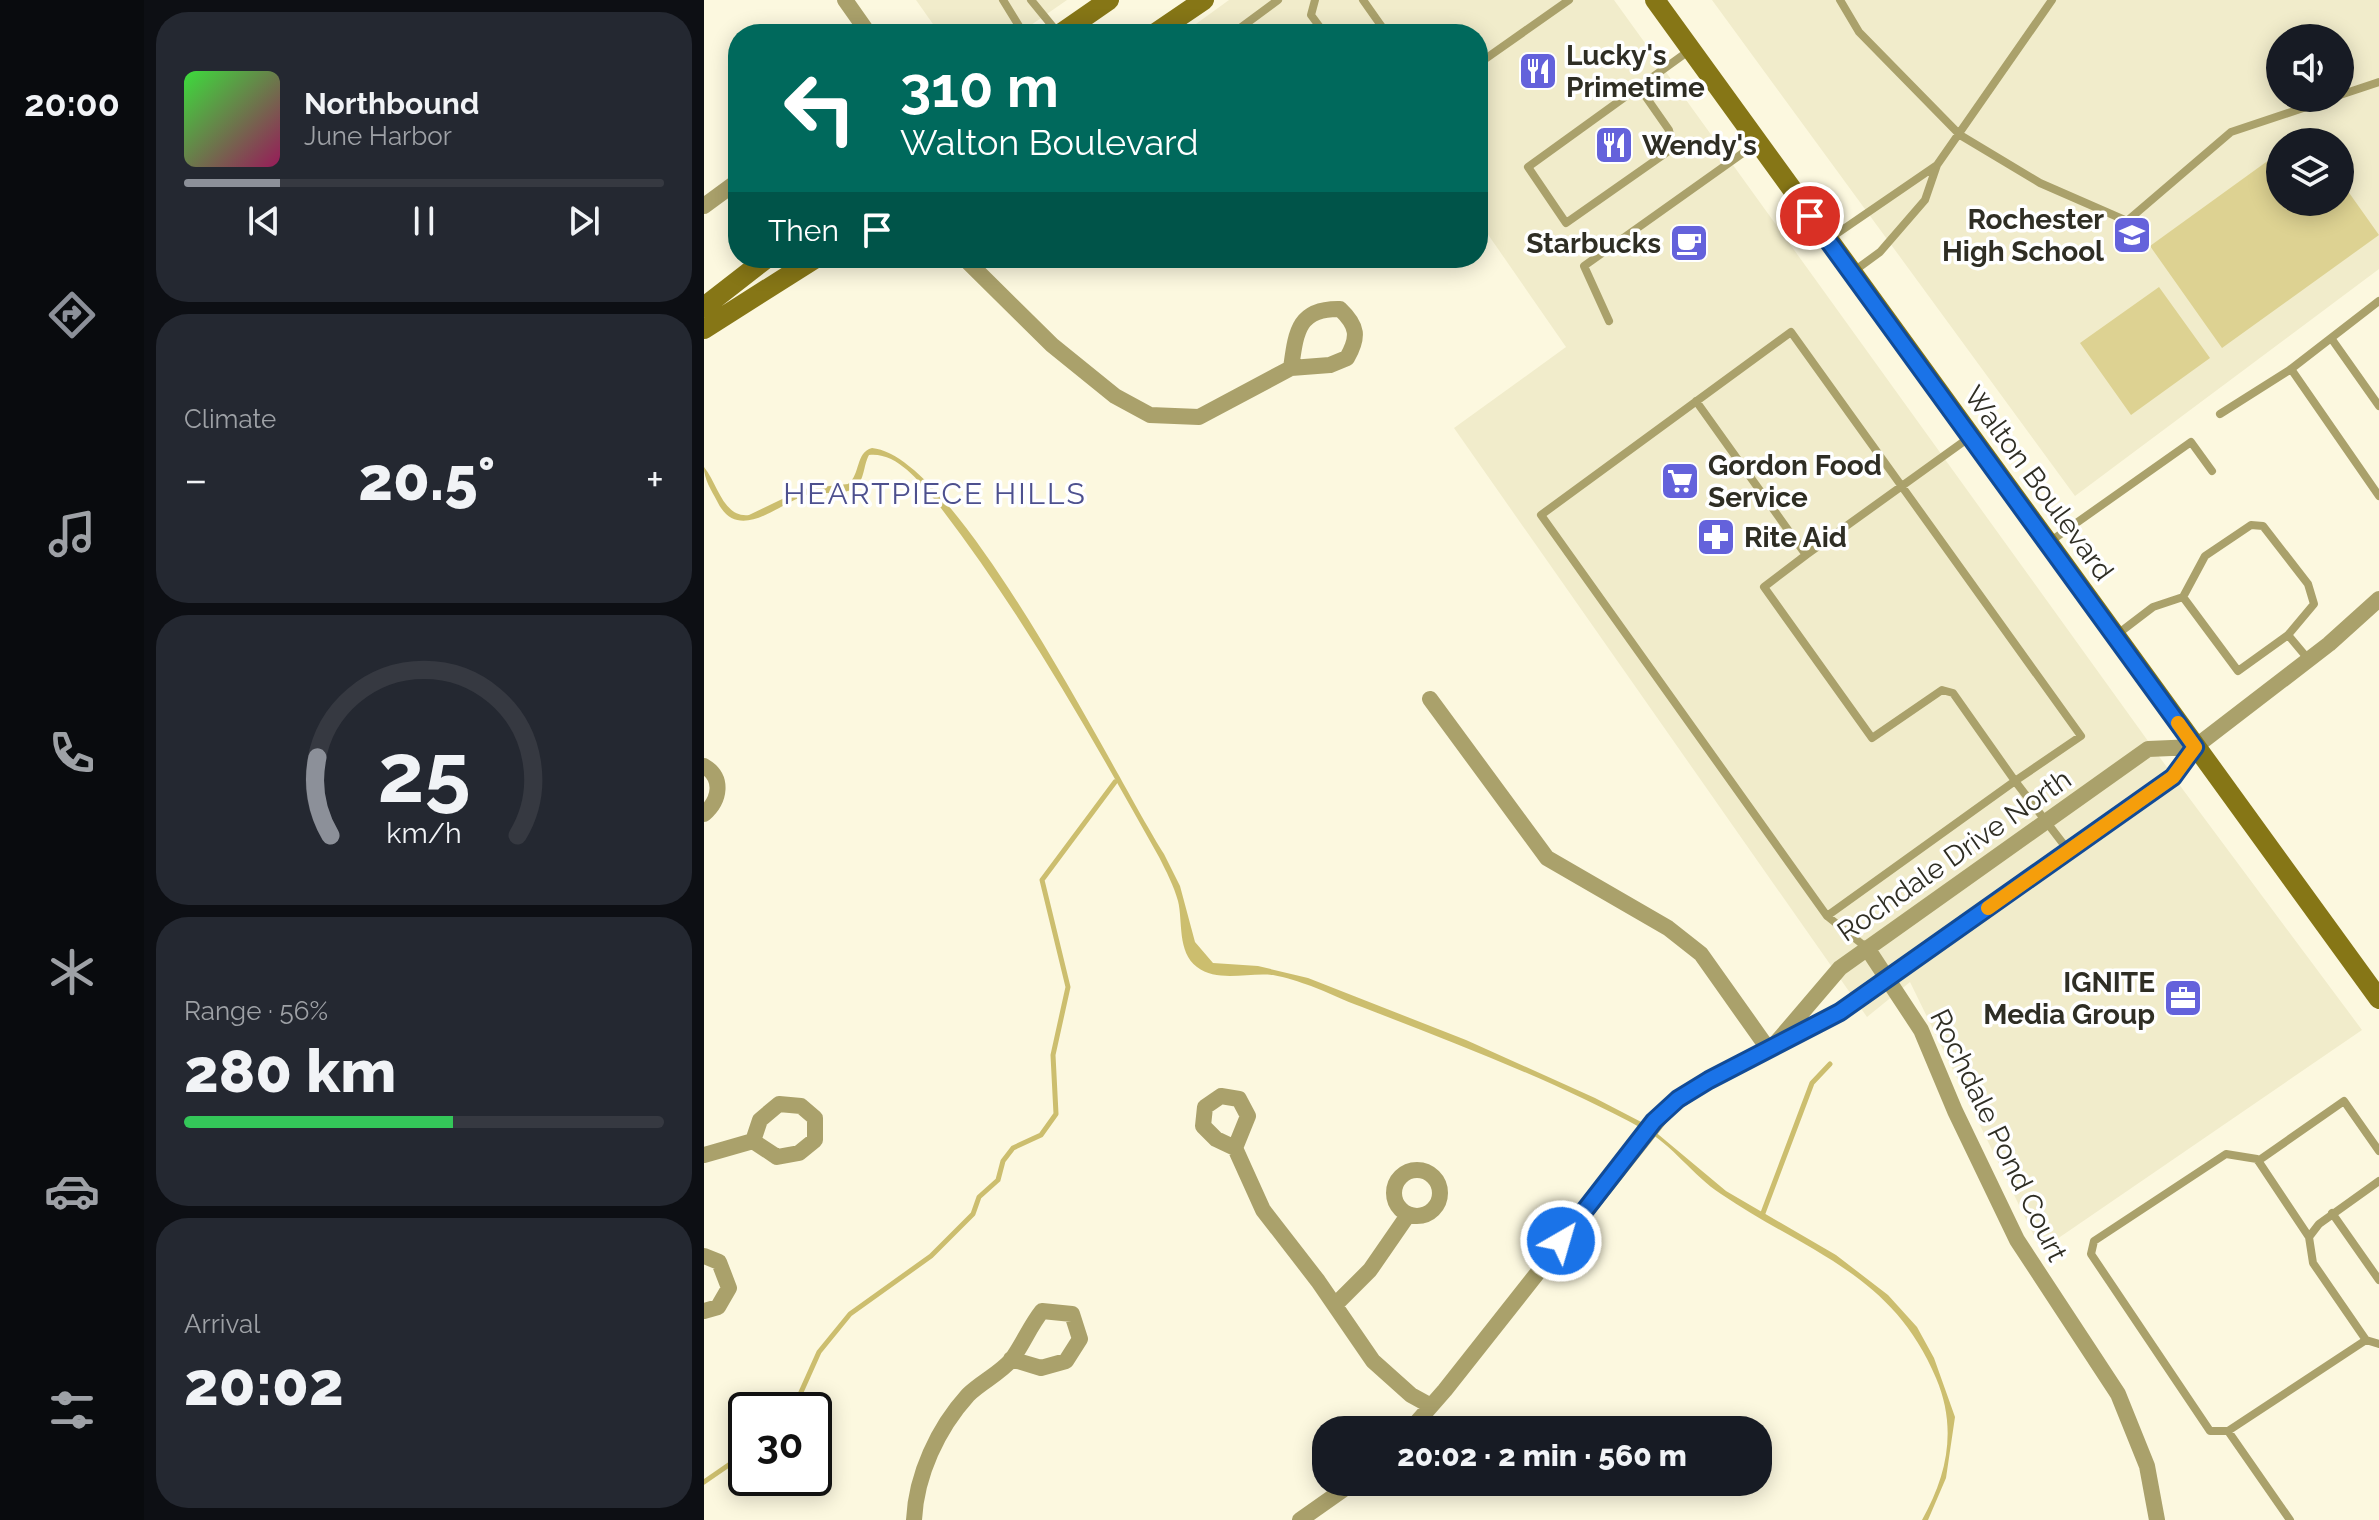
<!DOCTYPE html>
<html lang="en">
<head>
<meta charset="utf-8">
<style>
	:root { --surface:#171b24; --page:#242831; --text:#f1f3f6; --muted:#9ea1a6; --line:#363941; --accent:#8c9099 }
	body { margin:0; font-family:Raleway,sans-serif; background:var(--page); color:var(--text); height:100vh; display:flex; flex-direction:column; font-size:30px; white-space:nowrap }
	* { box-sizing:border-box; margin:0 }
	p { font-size:26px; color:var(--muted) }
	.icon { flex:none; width:44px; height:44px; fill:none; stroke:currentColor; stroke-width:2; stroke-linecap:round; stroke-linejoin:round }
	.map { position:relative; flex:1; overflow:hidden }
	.details { display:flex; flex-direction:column; gap:12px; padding:12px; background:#0d0f14; width:560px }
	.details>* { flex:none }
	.top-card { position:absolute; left:24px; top:24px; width:760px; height:244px; border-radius:32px; box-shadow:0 4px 20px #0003; background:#00695c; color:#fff; overflow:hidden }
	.tools { position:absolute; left:1562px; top:24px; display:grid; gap:16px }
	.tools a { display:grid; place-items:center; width:88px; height:88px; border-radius:50%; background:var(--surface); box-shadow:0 4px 20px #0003; font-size:40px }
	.speed { position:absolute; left:24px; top:1392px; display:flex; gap:16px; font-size:40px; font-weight:700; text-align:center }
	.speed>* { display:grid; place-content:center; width:104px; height:104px; border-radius:50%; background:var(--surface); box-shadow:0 4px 20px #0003; line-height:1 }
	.speed .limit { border:4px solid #111; border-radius:12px; background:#fff; color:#111 }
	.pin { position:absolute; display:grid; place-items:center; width:68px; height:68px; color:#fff; margin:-34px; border:4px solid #fff; border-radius:50%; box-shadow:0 2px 8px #0007 }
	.me { position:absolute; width:88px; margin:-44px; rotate:38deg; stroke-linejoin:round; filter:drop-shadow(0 0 6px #0008) }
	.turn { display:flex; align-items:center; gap:28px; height:168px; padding:0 40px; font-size:36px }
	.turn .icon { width:104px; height:104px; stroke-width:2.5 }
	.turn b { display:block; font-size:56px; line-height:68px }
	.then { display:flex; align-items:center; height:76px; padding:0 40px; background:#0003; gap:16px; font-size:30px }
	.big { font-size:60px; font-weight:800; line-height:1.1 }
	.details .card { flex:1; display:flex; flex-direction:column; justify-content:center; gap:12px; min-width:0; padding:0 28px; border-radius:32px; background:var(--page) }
	.details .dial { align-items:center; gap:0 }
	.dial svg { height:208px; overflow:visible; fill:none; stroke:var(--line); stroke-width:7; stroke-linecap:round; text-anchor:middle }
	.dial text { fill:var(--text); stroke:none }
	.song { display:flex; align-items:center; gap:24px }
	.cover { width:96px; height:96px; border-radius:12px; background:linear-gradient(135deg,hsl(120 70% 55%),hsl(330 70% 35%)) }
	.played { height:8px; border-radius:4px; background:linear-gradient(90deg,var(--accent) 20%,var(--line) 20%) }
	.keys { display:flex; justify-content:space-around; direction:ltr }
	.heat { display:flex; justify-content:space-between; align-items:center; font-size:44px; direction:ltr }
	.charge { height:12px; border-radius:6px; background:linear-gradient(90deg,#34c759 56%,var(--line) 0) }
	.trip { position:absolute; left:608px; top:1416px; width:460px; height:80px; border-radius:32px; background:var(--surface); box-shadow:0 4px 20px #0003; font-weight:800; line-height:80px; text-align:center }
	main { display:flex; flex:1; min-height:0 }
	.menu { display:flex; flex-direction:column; width:144px; justify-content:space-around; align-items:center; background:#090b0e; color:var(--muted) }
	.menu .icon { width:56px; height:56px }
	.menu .current { color:var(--accent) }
	.menu b { font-size:36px; color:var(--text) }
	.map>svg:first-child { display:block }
	.built { fill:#f1eccb; fill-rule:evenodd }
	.green { fill:#ddd292 }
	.water { fill:#ccbe6e }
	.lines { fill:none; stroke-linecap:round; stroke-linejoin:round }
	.stream { stroke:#ccbe6e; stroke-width:5 }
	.service { stroke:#aaa16b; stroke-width:8 }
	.minor { stroke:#aaa16b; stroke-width:16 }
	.secondary { stroke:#867616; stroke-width:20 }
	.route-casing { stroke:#114b97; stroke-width:20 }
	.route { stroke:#1a73e8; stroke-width:14 }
	.slow { stroke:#f59e0b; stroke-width:14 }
	.labels { text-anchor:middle; stroke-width:7; stroke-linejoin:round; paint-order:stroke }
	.poi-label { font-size:28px; font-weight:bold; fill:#2f2e24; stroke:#fff; text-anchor:start }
	.street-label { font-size:28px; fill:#2f2e24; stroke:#fff }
	.neighbourhood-label { font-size:30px; letter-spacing:2px; fill:#4d508e; stroke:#fff }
</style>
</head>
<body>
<main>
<nav class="menu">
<b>20:00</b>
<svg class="icon current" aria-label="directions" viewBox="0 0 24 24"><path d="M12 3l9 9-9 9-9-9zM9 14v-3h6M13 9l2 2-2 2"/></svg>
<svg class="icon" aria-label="music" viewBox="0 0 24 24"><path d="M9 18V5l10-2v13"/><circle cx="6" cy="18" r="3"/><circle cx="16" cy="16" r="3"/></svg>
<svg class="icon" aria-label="phone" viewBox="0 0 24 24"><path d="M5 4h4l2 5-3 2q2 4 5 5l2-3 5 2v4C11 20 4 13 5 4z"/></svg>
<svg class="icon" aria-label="climate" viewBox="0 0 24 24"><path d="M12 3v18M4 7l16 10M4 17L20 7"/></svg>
<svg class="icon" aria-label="car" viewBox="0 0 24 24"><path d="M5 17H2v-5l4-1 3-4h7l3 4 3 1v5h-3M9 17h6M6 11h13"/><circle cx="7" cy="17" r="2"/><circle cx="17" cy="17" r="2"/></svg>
<svg class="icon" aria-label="filters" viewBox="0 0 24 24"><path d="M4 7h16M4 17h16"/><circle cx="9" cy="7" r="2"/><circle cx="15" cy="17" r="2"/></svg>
</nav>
<section class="details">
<div class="card">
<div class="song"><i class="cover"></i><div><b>Northbound</b><p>June Harbor</p></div></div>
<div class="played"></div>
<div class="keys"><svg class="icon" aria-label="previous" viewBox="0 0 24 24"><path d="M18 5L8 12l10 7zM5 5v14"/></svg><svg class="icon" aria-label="pause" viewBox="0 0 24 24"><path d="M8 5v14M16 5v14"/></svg><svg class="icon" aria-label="next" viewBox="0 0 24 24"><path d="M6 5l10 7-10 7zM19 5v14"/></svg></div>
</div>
<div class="card"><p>Climate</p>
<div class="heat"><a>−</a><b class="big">20.5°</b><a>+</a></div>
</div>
<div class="card dial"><svg viewBox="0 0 100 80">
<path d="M14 69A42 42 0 1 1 86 69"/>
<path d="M14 69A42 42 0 0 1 9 39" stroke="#8c9099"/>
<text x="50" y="56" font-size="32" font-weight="700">25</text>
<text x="50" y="72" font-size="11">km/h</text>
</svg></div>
<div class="card"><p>Range · 56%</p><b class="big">280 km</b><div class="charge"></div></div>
<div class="card"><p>Arrival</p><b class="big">20:02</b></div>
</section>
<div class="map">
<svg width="1675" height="1520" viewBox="0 0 1675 1520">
	<rect width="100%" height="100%" fill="#fcf8df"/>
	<path class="built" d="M212 0H363L314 34H236Z
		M525 0H910L1480 791 1658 1030 1337 1250 1206 982 1163 1017 750 428 862 347 774 220V34H488L485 29Z
		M1008 0H1675V269L1371 496ZM1576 38H1636V98H1576ZM1576 142H1636V202H1576Z"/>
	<path class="green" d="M1576 152V202H1636V180L1675 235 1518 348 1446 246Z
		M1455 287 1506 358 1427 415 1376 343Z"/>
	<path class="water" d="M168 448C254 456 411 777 460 854L476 886 491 942 509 963 554 966 604 978 762 1040 891 1098 943 1125 1022 1191 1132 1255 1184 1295 1213 1327 1230 1358 1251 1417 1242 1478 1224 1520H1218C1244 1474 1253 1427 1232 1378 1188 1273 1104 1253 1017 1194 988 1175 969 1145 939 1129 849 1080 753 1044 658 1007 640 1001 624 992 607 986 596 982 581 977 569 975 545 972 514 983 493 967 473 952 479 921 474 901 470 886 462 871 455 857 386 734 317 611 230 499 214 480 192 452 165 455 159 466 161 481 150 488 137 497 117 490 102 495 72 505 34 544 13 501 7 490 0 479 0 467 14 484 19 518 45 515L99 489 144 484C157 474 151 453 168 448Z"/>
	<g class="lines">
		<path class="stream" d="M1059 1213 1108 1083 1126 1064
			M89 1410 115 1352 146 1314 227 1256 269 1214 275 1197 294 1180 299 1161 309 1148 337 1135 352 1114 349 1055 364 987 338 880 411 782
			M0 1482 42 1453"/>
		<path class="service" d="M299 0 320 34
			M327 0 354 33
			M611 0 607 15 621 34
			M659 0 683 34
			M1136 0 1155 32 1256 135 1336 183 1423 221 1527 132 1629 98
			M528 34 574 0
			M774 64 865 0
			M935 87 965 130 969 148 862 223 824 167 986 50
			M1636 95 1675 82
			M1125 239 1233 165
			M1150 271 1176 252 1221 200 1233 165 1348 0
			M905 321 880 266 1053 143
			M1627 338 1675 406
			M1587 369 1675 496
			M992 401 1102 555 1060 587 1168 738 1238 690 1249 693 1311 781 1123 916
			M1516 414 1587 369 1675 301
			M1344 543 1487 442 1508 471
			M1102 555 1266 437
			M1479 597 1501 556 1547 525 1559 526 1604 584 1610 604 1584 635
			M1411 636 1449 607 1479 597 1534 671 1584 635 1605 660
			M1163 948 1123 916 837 515 1087 332 1377 736 1311 781 1364 850
			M1522 1154 1553 1159 1605 1237 1609 1263 1662 1340 1524 1431H1506L1387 1254 1390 1241Z
			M1554 1161 1640 1101 1675 1151
			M1628 1213 1675 1280
			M1605 1237 1615 1224 1675 1181
			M1662 1340 1675 1344
			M1524 1431 1586 1520"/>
		<path class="minor" d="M141 0 165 34
			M0 206 34 181
			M260 258 348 345 411 396 446 415 495 417 587 368 626 365 643 358C655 337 654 326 636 309 594 308 592 332 587 368
			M726 699 843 858 964 928 997 954 1065 1050
			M0 766C20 778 16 800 0 814
			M1163 948 1217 1030 1251 1111 1313 1240 1414 1394 1443 1466 1453 1520
			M1072 1043 1136 968 1444 749 1491 747
			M75 1104 97 1106 111 1118V1140L95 1153 73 1157 49 1141 56 1120Z
			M531 1148 544 1116 535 1099 517 1096 501 1107 499 1126 512 1139 531 1148 559 1210 614 1281 669 1361 707 1395 727 1406
			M0 1155 49 1141
			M690 1193a23 23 0 1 1 46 0a23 23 0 1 1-46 0Z
			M0 1256 15 1262 25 1288 14 1307 0 1311
			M631 1305 666 1270 704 1215
			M706 1430 741 1390 963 1109 1005 1080 1136 1012 1469 777 1491 747 1625 644 1675 599
			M210 1520C212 1475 234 1428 264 1395 277 1382 297 1373 308 1359 319 1344 326 1326 338 1311L368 1314 376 1339 362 1361 337 1368 307 1359
			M596 1520 650 1482"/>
		<path class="secondary" d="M951 0 1675 999
			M356 34 405 0
			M450 34 500 0
			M0 307 63 258
			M0 329 112 258"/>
	</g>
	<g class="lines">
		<defs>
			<path id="route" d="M857 1241 950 1121 974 1099 1005 1080 1136 1012 1469 777 1491 747 1106 216"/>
		</defs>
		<use href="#route" class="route-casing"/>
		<use href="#route" class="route"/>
		<path class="slow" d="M1284 908 1469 777 1491 747 1474 723"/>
	</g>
	<defs>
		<symbol id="restaurant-square" viewBox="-11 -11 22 22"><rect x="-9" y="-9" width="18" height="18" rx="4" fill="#6462db" stroke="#fff"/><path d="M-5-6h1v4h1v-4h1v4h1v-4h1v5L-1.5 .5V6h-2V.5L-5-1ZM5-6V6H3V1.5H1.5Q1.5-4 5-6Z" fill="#fff"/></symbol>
		<symbol id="school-square" viewBox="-11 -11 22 22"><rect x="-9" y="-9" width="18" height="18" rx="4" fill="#6462db" stroke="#fff"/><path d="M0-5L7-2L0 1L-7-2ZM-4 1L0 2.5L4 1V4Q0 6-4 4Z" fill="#fff"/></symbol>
		<symbol id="cafe-square" viewBox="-11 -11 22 22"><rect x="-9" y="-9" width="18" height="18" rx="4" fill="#6462db" stroke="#fff"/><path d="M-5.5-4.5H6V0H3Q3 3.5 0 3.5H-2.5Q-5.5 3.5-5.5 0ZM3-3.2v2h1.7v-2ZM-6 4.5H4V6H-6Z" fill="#fff"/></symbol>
		<symbol id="supermarket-square" viewBox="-11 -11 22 22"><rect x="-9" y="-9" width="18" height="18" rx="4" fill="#6462db" stroke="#fff"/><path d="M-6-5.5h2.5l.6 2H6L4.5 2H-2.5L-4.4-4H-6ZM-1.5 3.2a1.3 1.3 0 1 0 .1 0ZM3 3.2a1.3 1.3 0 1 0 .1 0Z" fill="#fff"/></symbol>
		<symbol id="pharmacy-square" viewBox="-11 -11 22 22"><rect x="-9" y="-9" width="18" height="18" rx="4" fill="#6462db" stroke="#fff"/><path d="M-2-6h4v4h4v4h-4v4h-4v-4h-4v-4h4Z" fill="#fff"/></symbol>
		<symbol id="office-square" viewBox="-11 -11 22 22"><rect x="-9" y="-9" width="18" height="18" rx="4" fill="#6462db" stroke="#fff"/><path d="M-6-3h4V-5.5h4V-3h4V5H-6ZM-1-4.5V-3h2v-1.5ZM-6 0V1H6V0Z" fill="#fff"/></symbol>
	</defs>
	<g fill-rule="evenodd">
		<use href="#restaurant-square" x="812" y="49" width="44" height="44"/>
		<use href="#restaurant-square" x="888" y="123" width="44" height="44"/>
		<use href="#school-square" x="1406" y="213" width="44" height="44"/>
		<use href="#cafe-square" x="963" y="221" width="44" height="44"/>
		<use href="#supermarket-square" x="954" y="459" width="44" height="44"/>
		<use href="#pharmacy-square" x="990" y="515" width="44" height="44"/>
		<use href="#office-square" x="1457" y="976" width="44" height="44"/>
	</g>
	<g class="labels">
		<g class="poi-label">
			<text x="862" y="65">Lucky's<tspan x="862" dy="32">Primetime</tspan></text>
			<text x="938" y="155">Wendy's</text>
			<text x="1400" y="229" text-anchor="end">Rochester<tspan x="1400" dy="32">High School</tspan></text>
			<text x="957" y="253" text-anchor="end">Starbucks</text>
			<text x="1004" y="475">Gordon Food<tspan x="1004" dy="32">Service</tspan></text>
			<text x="1040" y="547">Rite Aid</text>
			<text x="1451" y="992" text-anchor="end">IGNITE<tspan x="1451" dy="32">Media Group</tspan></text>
		</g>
		<g class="street-label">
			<text transform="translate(1335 483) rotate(54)" y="10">Walton Boulevard</text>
			<text transform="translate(1250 855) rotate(-35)" y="10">Rochdale Drive North</text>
			<text transform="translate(1295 1135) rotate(64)" y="10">Rochdale Pond Court</text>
		</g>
		<g class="neighbourhood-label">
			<text x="231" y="504">HEARTPIECE HILLS</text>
		</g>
	</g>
</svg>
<div class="tools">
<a><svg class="icon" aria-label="sound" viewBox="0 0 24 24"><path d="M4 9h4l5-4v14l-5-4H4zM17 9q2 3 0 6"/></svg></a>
<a><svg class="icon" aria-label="layers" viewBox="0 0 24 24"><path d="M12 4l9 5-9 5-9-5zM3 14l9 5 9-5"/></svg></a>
</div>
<div class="speed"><div class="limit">30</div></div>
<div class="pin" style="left:1106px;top:216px;background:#d93025"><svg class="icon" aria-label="arrive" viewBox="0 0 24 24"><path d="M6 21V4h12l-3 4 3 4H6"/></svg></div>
<svg class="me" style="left:857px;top:1241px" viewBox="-20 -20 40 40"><circle r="17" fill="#1a73e8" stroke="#fff" stroke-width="3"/><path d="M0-11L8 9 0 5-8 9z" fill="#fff"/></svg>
<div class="trip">20:02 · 2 min · 560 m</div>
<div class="top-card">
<div class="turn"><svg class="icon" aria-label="left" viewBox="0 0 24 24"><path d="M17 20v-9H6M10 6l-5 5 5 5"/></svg><div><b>310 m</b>Walton Boulevard</div></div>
<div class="then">Then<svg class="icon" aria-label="arrive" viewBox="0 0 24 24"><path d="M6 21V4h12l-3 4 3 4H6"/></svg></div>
</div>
</div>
</main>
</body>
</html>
